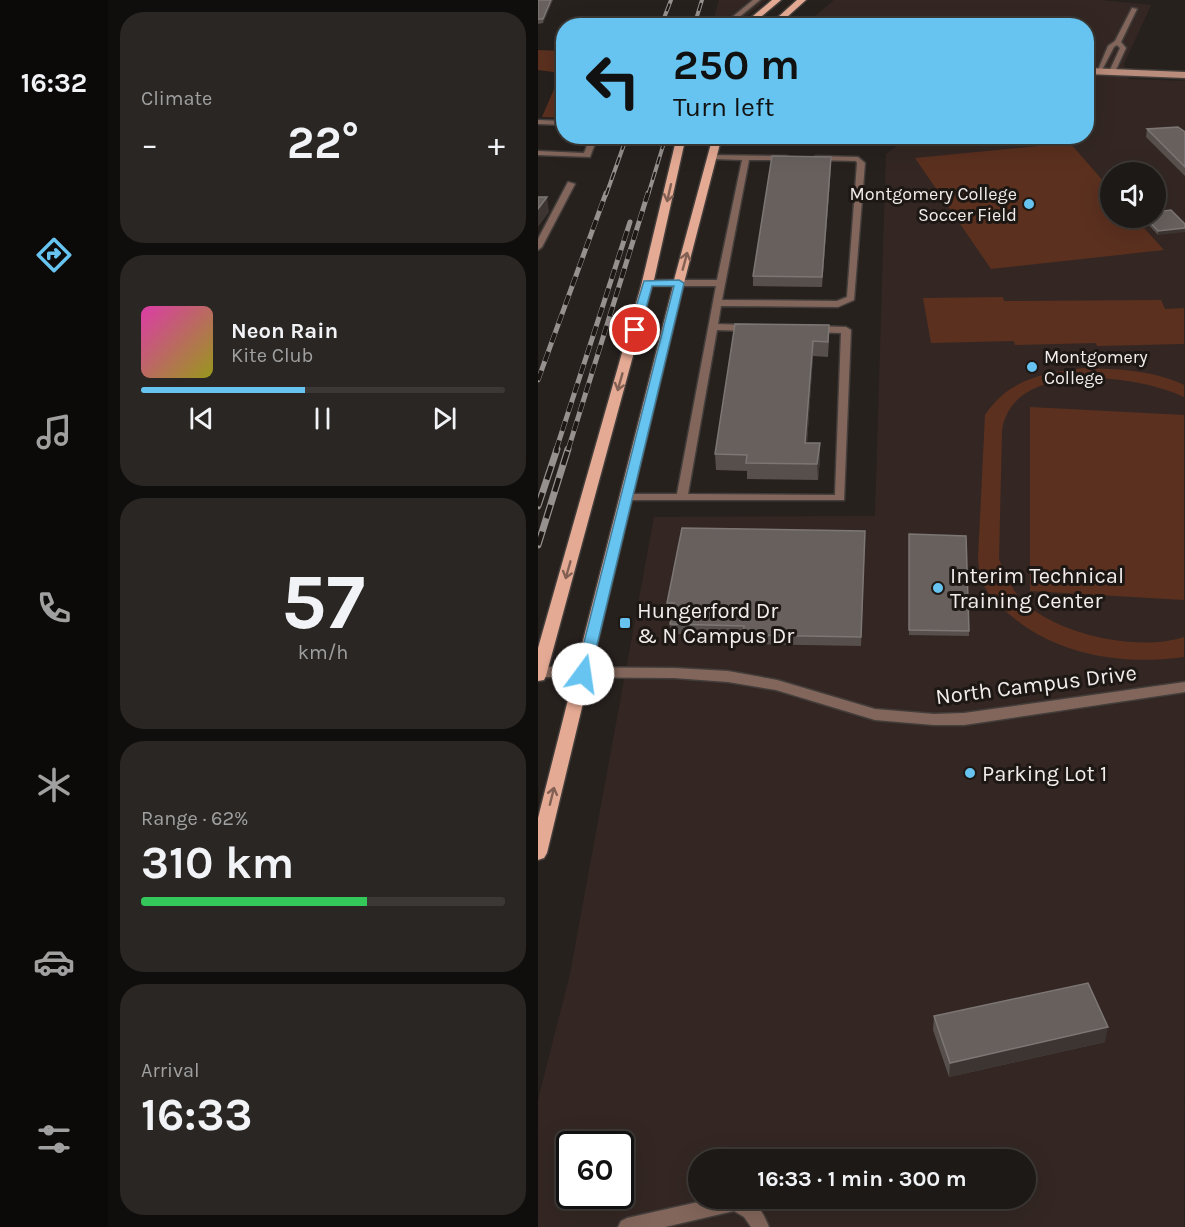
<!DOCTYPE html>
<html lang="en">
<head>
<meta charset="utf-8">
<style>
	:root { --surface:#1d1916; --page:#2a2623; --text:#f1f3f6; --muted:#a0a0a1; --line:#3b3835; --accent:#67c4f0 }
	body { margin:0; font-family:Karla,sans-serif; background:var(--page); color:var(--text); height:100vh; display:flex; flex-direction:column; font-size:22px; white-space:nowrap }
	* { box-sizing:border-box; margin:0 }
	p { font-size:20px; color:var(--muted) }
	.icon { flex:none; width:33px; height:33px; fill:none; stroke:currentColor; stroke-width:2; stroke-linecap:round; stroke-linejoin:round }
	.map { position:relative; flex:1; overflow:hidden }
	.side { display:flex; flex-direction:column; gap:12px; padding:12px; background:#100e0c; width:430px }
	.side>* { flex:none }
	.hud { position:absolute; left:18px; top:18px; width:538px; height:126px; border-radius:24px; box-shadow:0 6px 24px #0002,0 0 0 2px var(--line); background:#67c4f0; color:#111; overflow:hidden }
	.buttons { position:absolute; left:562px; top:162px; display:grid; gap:12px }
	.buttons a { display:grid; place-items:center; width:66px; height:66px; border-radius:50%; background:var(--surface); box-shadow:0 6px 24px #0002,0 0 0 2px var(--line); font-size:30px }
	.speed { position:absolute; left:18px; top:1131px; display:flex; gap:12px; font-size:30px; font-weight:700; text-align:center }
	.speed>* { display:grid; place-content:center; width:78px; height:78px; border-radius:50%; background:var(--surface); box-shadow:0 6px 24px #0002,0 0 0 2px var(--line); line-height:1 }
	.speed .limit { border:3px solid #111; border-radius:9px; background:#fff; color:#111 }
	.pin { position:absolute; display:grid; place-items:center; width:51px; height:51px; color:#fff; margin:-26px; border:3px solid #fff; border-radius:50%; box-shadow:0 2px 6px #0007 }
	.me { position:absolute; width:66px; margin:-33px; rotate:14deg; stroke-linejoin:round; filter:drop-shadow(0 0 4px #0008) }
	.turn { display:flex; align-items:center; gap:21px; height:126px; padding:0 18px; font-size:27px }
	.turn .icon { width:78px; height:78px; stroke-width:2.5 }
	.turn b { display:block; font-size:42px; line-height:51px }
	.big { font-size:45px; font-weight:700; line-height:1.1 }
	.side .widget { flex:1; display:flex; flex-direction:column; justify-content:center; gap:9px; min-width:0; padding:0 21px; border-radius:24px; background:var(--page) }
	.side .dial { align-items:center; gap:0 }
	.dial b { font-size:78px; line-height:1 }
	.song { display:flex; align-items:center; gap:18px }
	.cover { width:72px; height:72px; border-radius:9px; background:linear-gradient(135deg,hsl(320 70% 55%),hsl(60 70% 35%)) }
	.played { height:6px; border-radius:3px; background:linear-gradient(90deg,var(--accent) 45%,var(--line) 45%) }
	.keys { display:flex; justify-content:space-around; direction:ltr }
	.heat { display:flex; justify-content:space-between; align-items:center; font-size:33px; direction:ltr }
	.charge { height:9px; border-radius:4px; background:linear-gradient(90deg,#34c759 62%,var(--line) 0) }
	.trip { position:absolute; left:150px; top:1149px; width:348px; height:60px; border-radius:30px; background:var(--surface); box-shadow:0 6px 24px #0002,0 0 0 2px var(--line); font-weight:700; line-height:60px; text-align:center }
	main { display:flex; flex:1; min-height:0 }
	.tab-bar { display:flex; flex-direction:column; width:108px; justify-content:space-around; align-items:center; background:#0c0a09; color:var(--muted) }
	.tab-bar .icon { width:42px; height:42px }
	.tab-bar .on { color:var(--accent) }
	.tab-bar b { font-size:27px; color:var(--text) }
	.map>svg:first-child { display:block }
	.built { fill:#342723; fill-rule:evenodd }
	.green { fill:#5b301f }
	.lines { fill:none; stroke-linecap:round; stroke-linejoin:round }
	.lane-casing { stroke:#433e3b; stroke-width:3 }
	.street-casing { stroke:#433e3b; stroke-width:3 }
	.secondary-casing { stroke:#433e3b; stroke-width:3 }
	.primary-casing { stroke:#433e3b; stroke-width:3 }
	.lane { fill:#83665b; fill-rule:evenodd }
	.street { fill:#83665b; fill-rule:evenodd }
	.secondary { fill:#ba8c7b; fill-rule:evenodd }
	.primary { fill:#e5aa94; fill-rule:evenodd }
	.rail-far2-casing { stroke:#96908e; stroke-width:4 }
	.rail-far1-casing { stroke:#96908e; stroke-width:5 }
	.rail-casing { stroke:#96908e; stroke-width:7 }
	.rail-far2 { stroke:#1e1815; stroke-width:2; stroke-dasharray:8; stroke-linecap:butt }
	.rail-far1 { stroke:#1e1815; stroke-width:4; stroke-dasharray:10; stroke-linecap:butt }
	.rail { stroke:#1e1815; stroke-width:4.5; stroke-dasharray:14; stroke-linecap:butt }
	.wall { fill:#564f4c }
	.shaded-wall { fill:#3c3532 }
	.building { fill:#67605d; stroke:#7c7674; stroke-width:1.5 }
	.oneway { stroke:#826154 }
	.route { fill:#67c4f0; stroke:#437f9c; stroke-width:1.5 }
	.poi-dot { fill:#67c4f0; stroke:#1e1815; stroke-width:2 }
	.labels { text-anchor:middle; stroke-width:6; stroke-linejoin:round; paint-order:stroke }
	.far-poi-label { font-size:18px; fill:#f2edec; stroke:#1e1815; text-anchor:end }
	.poi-label { font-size:22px; fill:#f2edec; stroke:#1e1815; text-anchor:start }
	.street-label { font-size:22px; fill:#f2edec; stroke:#1e1815 }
</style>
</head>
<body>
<main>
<nav class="tab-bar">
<b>16:32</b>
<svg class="icon on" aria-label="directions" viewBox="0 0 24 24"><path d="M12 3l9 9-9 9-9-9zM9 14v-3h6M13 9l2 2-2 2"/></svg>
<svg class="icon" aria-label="music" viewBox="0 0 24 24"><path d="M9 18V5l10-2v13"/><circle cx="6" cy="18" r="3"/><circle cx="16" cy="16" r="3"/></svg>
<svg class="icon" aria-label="phone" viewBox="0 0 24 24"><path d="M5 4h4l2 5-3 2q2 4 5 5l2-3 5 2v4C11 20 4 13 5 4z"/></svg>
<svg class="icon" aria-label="climate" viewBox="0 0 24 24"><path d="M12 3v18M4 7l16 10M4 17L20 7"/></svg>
<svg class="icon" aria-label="car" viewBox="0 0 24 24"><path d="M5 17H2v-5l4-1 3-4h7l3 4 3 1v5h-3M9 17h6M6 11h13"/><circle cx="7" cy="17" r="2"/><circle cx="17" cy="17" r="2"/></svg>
<svg class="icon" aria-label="filters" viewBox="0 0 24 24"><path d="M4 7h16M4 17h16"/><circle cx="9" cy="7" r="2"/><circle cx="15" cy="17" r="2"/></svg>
</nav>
<section class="side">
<div class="widget"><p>Climate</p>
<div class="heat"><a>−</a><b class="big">22°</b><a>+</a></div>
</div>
<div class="widget">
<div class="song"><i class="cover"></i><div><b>Neon Rain</b><p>Kite Club</p></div></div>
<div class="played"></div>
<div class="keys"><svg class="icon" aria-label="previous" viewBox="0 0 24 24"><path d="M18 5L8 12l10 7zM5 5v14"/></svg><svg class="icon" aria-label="pause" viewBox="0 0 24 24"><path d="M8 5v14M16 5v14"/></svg><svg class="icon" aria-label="next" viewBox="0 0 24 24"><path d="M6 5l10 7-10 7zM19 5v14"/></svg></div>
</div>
<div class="widget dial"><b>57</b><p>km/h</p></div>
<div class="widget"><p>Range · 62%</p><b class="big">310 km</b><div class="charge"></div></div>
<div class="widget"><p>Arrival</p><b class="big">16:33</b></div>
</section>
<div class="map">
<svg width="647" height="1227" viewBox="0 0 647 1227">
	<rect width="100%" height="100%" fill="#27211e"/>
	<path class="built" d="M181 0H229L197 25 174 26Z
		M296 0H564L613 5 586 64 591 79 647 81 646 1227H0V1100L32 974 116 517 337 516 348 154 371 137 549 136V26L267 25ZM573 172H618V218H573ZM32 1144H82V1196H32ZM160 1160H488V1198H160Z"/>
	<path class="green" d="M0 50 25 51V118L4 117 23 73 0 70Z
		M532 143 573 190V218H597L626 250 453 269 377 158Z
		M465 297 466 301 623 300 627 309 646 308V344L559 346 558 343 477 345 476 341 393 343 385 298Z
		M545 368C579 369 615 370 646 385V397C600 375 475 358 464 430L461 559C467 573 473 589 484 600 518 635 601 652 646 637V657C588 665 525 657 477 619 465 609 451 597 444 582 441 575 441 566 440 559L447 415C471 379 505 373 545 368Z
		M492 407 646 415V600L492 591Z"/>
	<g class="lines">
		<defs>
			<path id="lane" d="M215 0H222L194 23 202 26 187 25V23Z
				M594 8 599 9 583 42 588 48 577 72 574 74 571 72 582 48 579 45 576 47 563 72H559L570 46 577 41Z
				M0 120 26 121V125L0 124Z
				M53 136H60L52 157 0 155V151L46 153Z
				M172 155 249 156 253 158 249 160H211L184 300 299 301 309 297 319 163 318 161 278 160 274 158 278 156 320 157 327 163 316 300 300 307 183 306 180 324 212 325 217 328 212 331 179 330 150 494 297 495 303 333 274 332 269 329 274 326 308 327 313 330 306 500H88L83 497 88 494H139L178 286H141L137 283 141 280H179L204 160 175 159H172Z
				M30 182 37 184 4 247 0 250V239Z
				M178 1198C208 1198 219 1196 231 1227H213L206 1217 196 1211 127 1227H80L83 1221 89 1218Z"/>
			<path id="street" d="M0 667 136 668 190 671 239 680 337 709 396 714 426 713 647 682V692L426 725H396L337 720 238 690 190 682 136 678 1 677Z"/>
			<path id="secondary" d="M549 68 647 72V78L549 74Z"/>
			<path id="primary" d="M234 0H243L212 26H203Z
				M259 0H268L239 26H230Z
				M139 136H148L116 280H136L175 136H184L146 283 9 853 6 858 0 860V818L135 286H114L8 676 6 680 0 681V648L103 286Z"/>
		</defs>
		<use href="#lane" class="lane-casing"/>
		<use href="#street" class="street-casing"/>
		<use href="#secondary" class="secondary-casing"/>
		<use href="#primary" class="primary-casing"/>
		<use href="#lane" class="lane"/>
		<use href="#street" class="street"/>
		<use href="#secondary" class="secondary"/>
		<use href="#primary" class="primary"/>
		<defs>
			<path id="rail-far2" d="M123 26 133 0
				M156 26 164 0
				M68 195 89 136
				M110 195 128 136"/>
			<path id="rail-far1" d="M0 380 68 193
				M18 450 92 222
				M30 450 110 193"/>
			<path id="rail" d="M0 506 19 449
				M0 545 30 449"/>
		</defs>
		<use href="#rail-far2" class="rail-far2-casing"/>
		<use href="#rail-far1" class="rail-far1-casing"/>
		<use href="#rail" class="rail-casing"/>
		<use href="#rail-far2" class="rail-far2"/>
		<use href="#rail-far1" class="rail-far1"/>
		<use href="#rail" class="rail"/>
	</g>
	<path class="wall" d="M0 0H15L5 23 0 24Z
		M609 129 647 132V176L608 137Z
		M293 166 284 287 215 286V276Z
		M633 210 620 235 604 218H618Z
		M197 324 291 340 290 357 275 356 269 443H282V459L280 480 209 479V471L178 470 177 454Z
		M371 534 431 631V636L371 635Z
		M327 541 323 646 205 644V635L133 634 132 624 134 613H130L129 603Z
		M396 1016 567 1042 411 1077 395 1030Z"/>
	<path class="shaded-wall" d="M13 0H15L5 23V19Z
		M293 157V166L284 287V277Z
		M9 197 11 212 0 227V209Z
		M647 228V232L620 235V231Z
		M275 341V356L268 458 267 443Z
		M282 443V459L280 480 279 464Z
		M570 1027 567 1042 411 1077 412 1063Z"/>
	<path class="building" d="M0 0H13L5 19H0Z
		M640 127 647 132V167L609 129Z
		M234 156 293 157 284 277 215 276Z
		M0 197H9L0 209Z
		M633 210 647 224V228L620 231 608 218H618V212Z
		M197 324 291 325 290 342 275 341 267 443H282L279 464 208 463 209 455 177 454Z
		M144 528 327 531 323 637 205 635 206 626 132 624 136 603H129Z
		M371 534 428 536 431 631 371 630Z
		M550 983 570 1027 412 1063 396 1016Z"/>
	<defs><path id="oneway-shaft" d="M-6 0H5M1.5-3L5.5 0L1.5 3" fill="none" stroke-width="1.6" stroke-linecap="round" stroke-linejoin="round" transform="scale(1.5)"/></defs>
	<g class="oneway">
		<use href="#oneway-shaft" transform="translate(131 193) rotate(103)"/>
		<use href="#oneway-shaft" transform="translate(147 261) rotate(-75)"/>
		<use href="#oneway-shaft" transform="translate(82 382) rotate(106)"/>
		<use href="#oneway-shaft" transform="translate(30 570) rotate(106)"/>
		<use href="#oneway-shaft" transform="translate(14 796) rotate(-76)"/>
	</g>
	<path class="route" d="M141 280 146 283 52 674 45 679 38 674 136 286H114L102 330 97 333 91 330 106 281Z"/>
	<g class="poi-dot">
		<circle cx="491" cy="204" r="6"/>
		<circle cx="494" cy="367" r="6"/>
		<circle cx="400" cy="588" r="6"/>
		<rect x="81" y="617" width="12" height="12" rx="3"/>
		<circle cx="432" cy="773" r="6"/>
	</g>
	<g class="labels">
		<g class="far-poi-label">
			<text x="479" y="200">Montgomery College<tspan x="479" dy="21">Soccer Field</tspan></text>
			<text x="506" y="363" text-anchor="start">Montgomery<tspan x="506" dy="21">College</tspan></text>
		</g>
		<g class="poi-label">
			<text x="412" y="583">Interim Technical<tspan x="412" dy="25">Training Center</tspan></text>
			<text x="99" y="618">Hungerford Dr<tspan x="99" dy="25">&amp; N Campus Dr</tspan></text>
			<text x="444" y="781">Parking Lot 1</text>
		</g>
		<g class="street-label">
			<text transform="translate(498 684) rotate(-7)" y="8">North Campus Drive</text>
		</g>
	</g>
</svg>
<div class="buttons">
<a><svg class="icon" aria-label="sound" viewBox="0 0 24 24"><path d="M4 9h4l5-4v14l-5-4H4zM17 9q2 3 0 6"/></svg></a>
</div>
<div class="speed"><div class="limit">60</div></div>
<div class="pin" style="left:97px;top:330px;background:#d93025"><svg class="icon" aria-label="arrive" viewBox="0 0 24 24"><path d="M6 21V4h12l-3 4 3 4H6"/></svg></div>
<svg class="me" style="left:45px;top:674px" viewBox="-20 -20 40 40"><circle r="19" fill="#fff"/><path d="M0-13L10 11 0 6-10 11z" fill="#67c4f0"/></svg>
<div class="trip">16:33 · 1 min · 300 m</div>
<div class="hud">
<div class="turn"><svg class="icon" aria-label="left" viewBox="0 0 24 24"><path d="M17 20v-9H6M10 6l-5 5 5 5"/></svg><div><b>250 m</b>Turn left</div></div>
</div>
</div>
</main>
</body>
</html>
